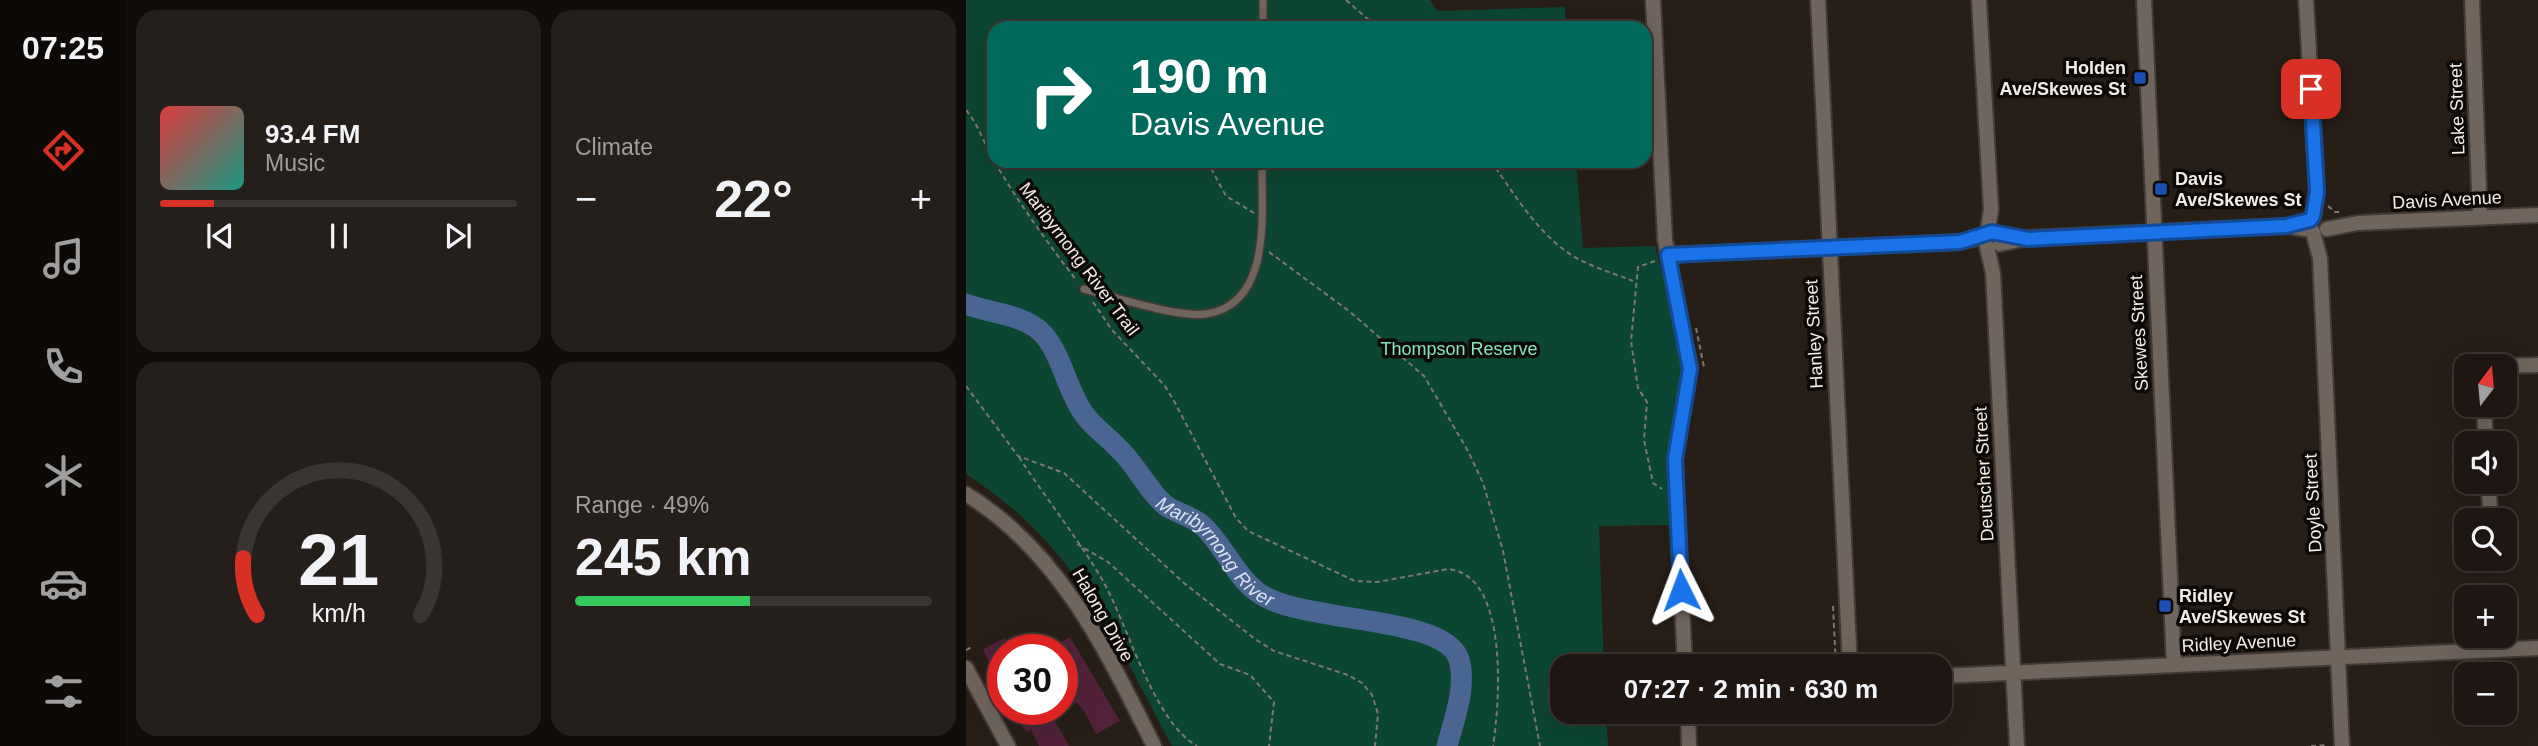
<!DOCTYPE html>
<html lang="en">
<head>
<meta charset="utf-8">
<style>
	:root { --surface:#1d1612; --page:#251f1b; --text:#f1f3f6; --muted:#a09f9f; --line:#3b3532; --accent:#d93025 }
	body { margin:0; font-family:Arial,sans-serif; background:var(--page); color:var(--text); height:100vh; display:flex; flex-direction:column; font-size:26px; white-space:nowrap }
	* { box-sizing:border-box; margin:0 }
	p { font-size:23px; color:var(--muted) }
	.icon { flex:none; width:38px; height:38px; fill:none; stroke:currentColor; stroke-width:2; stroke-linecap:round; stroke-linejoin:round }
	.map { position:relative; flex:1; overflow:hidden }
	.sheet { display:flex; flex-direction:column; gap:10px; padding:10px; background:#100c0a; width:840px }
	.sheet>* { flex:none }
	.hud { position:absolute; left:21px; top:21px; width:665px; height:147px; border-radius:21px; box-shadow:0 7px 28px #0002,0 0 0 2px var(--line); background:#00695c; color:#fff; overflow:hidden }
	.needle { width:46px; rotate:16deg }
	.buttons { position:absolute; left:1488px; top:354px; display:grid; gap:14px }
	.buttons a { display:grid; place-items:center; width:63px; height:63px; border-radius:14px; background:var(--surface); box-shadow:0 7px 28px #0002,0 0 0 2px var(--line); font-size:35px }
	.speed { position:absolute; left:21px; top:634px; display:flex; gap:14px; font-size:35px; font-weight:700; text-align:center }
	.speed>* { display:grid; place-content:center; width:91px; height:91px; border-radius:50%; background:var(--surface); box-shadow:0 7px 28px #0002,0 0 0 2px var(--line); line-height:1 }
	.speed .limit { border:10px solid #d22; background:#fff; color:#111 }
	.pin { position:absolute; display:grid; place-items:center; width:60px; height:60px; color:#fff; margin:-30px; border-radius:14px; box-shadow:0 4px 10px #0006 }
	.me { position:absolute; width:77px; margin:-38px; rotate:357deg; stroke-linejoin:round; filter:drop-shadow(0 0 5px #0008) }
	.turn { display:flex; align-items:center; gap:24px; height:147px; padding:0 28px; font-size:32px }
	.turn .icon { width:91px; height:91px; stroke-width:2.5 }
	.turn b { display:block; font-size:49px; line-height:60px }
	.big { font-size:52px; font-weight:800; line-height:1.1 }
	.sheet .tile { flex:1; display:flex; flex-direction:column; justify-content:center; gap:10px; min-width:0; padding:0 24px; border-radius:21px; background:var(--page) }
	.sheet .dial { align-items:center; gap:0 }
	.dial svg { height:182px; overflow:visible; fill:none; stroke:var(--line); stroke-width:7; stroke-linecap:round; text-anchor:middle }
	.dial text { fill:var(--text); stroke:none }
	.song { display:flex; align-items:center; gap:21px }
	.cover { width:84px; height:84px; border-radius:10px; background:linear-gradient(135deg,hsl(0 70% 55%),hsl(170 70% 35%)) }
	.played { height:7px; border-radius:4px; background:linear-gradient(90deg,var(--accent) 15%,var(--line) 15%) }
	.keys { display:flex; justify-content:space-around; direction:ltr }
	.heat { display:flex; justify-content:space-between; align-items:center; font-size:38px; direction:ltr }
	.charge { height:10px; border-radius:5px; background:linear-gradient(90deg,#34c759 49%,var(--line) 0) }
	.sheet .tiles { flex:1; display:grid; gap:10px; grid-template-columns:repeat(2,1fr) }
	.trip { position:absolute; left:584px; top:654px; width:402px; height:70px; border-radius:21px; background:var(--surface); box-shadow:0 7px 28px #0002,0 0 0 2px var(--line); font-weight:800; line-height:70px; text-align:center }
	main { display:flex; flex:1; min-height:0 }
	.tabs { display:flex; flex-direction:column; width:126px; justify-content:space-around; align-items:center; background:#0c0907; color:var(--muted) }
	.tabs .icon { width:49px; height:49px }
	.tabs .on { color:var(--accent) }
	.tabs b { font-size:32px; color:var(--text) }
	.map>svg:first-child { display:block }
	.green { fill:#0c4632 }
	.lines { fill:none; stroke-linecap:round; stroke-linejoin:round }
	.river { stroke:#4a6592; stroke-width:21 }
	.building { fill:#52223b }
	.lane-casing { stroke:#423a36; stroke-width:10 }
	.street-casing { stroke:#423a36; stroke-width:18 }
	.path { stroke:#7f7772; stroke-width:2; stroke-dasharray:5 3.5; stroke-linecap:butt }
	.lane { stroke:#70655d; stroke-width:7 }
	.street { stroke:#70655d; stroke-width:14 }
	.route-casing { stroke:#114b97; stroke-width:18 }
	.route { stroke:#1a73e8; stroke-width:12 }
	.transit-dot { fill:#1a4fb4; stroke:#0d0907; stroke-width:2.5 }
	.labels { text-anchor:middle; stroke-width:7; stroke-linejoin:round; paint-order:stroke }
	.poi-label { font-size:18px; font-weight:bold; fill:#f3ede8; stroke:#0d0907; text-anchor:start }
	.street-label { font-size:18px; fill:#f3ede8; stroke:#0d0907 }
	.park-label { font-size:18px; fill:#84e5bb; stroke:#0d0907 }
	.water-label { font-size:19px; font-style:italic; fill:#dae3f1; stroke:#0d0907 }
</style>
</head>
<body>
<main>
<nav class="tabs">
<b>07:25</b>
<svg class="icon on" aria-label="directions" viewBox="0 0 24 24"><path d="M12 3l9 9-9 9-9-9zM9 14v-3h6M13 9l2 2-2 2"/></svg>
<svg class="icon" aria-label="music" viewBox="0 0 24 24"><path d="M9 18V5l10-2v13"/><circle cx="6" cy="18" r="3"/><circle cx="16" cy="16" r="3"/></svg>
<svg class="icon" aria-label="phone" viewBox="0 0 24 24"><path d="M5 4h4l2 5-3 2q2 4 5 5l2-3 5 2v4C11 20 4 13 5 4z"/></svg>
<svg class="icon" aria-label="climate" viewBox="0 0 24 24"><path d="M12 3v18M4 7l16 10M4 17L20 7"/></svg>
<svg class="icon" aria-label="car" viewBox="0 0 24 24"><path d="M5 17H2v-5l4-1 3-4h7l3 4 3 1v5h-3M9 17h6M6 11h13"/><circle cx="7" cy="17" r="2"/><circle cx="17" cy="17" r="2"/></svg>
<svg class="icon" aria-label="filters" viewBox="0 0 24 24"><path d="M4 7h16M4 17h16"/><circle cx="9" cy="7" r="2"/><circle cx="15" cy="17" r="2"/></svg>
</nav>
<section class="sheet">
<div class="tiles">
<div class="tile">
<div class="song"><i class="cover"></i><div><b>93.4 FM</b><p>Music</p></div></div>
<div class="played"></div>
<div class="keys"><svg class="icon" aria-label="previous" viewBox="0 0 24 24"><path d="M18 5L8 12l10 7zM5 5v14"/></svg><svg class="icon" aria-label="pause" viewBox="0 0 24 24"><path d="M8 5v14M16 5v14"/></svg><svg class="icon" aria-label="next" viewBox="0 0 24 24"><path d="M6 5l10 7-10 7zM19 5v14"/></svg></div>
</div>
<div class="tile"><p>Climate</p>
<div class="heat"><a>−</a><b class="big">22°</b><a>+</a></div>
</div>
<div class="tile dial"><svg viewBox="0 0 100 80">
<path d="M14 69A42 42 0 1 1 86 69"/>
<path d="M14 69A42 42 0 0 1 8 44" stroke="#d93025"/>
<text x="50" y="56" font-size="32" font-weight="700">21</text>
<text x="50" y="72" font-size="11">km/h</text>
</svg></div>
<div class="tile"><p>Range · 49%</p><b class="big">245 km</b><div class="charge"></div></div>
</div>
</section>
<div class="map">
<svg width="1572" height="746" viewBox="0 0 1572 746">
	<rect width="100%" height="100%" fill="#271e18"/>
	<path class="green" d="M0 0H464L471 11 599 7 600 28H28V161H610L617 248 689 246 719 364 701 456 703 525 633 526 638 667H597V712H640L642 746H206C146 634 111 546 0 474Z"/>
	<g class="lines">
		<path class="river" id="s1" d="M0 304C23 313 55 314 74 331 95 350 100 389 118 414 128 428 141 436 152 448 170 464 181 490 199 505 210 513 227 517 236 525 257 544 268 574 290 591 330 624 474 614 492 657 502 684 488 720 481 746"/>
	</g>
	<path class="building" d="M104 637 154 721 130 734 118 711 110 702 106 705 96 687V648L93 643Z
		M39 638 45 649H37V666L27 671 17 649Z
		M47 709H82L103 746H73L65 730 61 732 55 725Z"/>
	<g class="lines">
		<defs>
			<path id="lane" d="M297 28V0
				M118 289C148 297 212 318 240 314 308 304 295 209 296 161"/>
			<path id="street" d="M687 0 699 240 724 369 709 459 719 667
				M852 0 884 667
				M1013 0 1025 210 1021 234
				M1178 0 1208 665
				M1340 0 1351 192 1347 217
				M1506 0 1514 217
				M1361 229 1392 223 1572 215
				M1347 232 1354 258 1376 746
				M1034 244 1062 238 1320 226 1345 230
				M1021 247 1027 273 1051 746
				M702 255 994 242 1019 236
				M1538 366 1572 365
				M1518 404 1520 443
				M1522 481 1524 507
				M0 494C94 552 140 650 188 746
				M0 668 42 746
				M975 676 1572 648
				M722 712 723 746"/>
		</defs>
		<use href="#lane" class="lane-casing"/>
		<use href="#street" class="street-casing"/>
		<path class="path" d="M380 0 412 28
			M0 110C14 127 19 147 31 166 55 206 83 245 111 281
			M241 161 260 196 288 213
			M525 161C548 194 572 234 607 256 625 267 647 273 667 281
			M1362 206 1369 212H1374
			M303 252 383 311 458 376 502 451 517 483 537 551 574 746
			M689 261 672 267 665 341 672 388 681 402 678 440 687 483 696 489
			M127 302 146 330 199 386 208 401 270 518 282 531 389 581 411 582 482 569C543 574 534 702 527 746
			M730 328 738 367
			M0 386 52 456 98 473 218 583 289 639 308 651 382 675 396 683 406 695 412 714 409 746
			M53 457C79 497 113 540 137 581 162 625 187 721 231 746
			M111 544 142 562 254 664 284 675 308 702 303 746
			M867 606 870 667
			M0 650 6 647
			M923 667 967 665
			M1345 746 1361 745"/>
		<use href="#lane" class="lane"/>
		<use href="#street" class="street"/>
	</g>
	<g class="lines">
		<defs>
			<path id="route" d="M715 590 709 459 724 369 702 255 994 242 1026 232 1062 239 1320 226 1344 220 1347 216 1351 192 1345 89"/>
		</defs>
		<use href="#route" class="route-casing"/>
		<use href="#route" class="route"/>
	</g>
	<g class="transit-dot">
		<rect x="1167" y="71" width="14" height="14" rx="3.5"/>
		<rect x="1188" y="182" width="14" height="14" rx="3.5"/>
		<rect x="1192" y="599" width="14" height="14" rx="3.5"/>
	</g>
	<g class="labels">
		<g class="poi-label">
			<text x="1160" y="74" text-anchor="end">Holden<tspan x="1160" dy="21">Ave/Skewes St</tspan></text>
			<text x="1209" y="185">Davis<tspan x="1209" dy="21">Ave/Skewes St</tspan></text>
			<text x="1213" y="602">Ridley<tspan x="1213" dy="21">Ave/Skewes St</tspan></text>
		</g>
		<g class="street-label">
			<text transform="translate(1491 109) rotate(-92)" y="6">Lake Street</text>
			<text transform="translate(1481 200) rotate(-3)" y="6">Davis Avenue</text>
			<text transform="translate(113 259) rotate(53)" y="6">Maribyrnong River Trail</text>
			<text transform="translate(1173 333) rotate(-93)" y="6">Skewes Street</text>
			<text transform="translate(848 334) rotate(-93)" y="6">Hanley Street</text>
			<text transform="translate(1018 474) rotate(-93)" y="6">Deutscher Street</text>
			<text transform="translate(1347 503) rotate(-93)" y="6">Doyle Street</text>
			<text transform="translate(137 615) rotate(60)" y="6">Halong Drive</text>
			<text transform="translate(1273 643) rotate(-3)" y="6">Ridley Avenue</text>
		</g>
		<g class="park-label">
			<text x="493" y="355">Thompson Reserve</text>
		</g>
		<g class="water-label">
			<text dy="7" stroke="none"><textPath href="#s1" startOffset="366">Maribyrnong River</textPath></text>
		</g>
	</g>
</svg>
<div class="buttons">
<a><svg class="needle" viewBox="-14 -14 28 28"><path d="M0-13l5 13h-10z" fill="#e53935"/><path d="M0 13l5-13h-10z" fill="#a09f9f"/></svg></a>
<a><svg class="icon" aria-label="sound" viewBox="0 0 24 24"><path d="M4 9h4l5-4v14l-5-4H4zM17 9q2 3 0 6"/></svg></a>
<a><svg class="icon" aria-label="search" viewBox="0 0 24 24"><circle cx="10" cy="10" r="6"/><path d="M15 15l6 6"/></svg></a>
<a>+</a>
<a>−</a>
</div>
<div class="speed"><div class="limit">30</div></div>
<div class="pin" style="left:1345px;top:89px;background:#d93025"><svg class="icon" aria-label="arrive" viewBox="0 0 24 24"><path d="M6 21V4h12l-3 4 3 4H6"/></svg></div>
<svg class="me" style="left:715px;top:590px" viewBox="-20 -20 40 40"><path d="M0-17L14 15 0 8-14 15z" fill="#1a73e8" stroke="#fff" stroke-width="4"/></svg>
<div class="trip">07:27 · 2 min · 630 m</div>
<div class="hud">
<div class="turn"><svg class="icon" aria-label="right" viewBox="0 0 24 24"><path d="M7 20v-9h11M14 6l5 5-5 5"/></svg><div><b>190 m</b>Davis Avenue</div></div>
</div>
</div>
</main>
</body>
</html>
